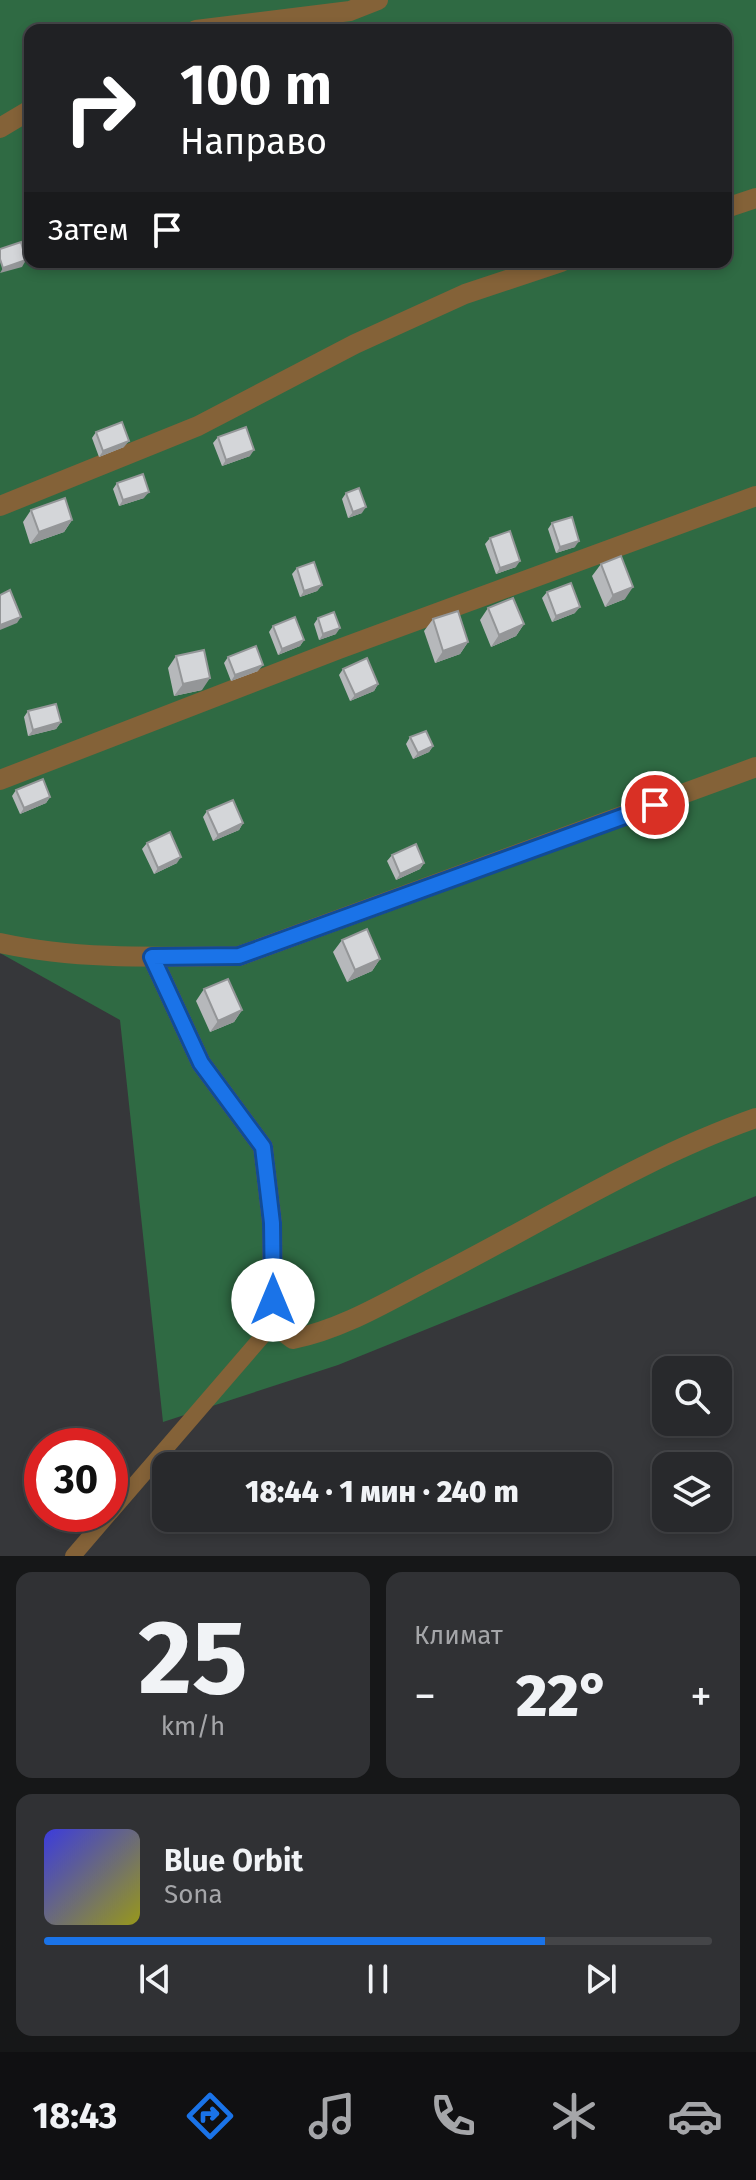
<!DOCTYPE html>
<html lang="ru">
<head>
<meta charset="utf-8">
<style>
	:root { --surface:#28292c; --page:#303134; --text:#f1f3f6; --muted:#a5a6a9; --line:#444548; --accent:#1a73e8 }
	body { margin:0; font-family:"Fira Sans",sans-serif; background:var(--page); color:var(--text); height:100vh; display:flex; flex-direction:column; font-size:30px; white-space:nowrap }
	* { box-sizing:border-box; margin:0 }
	p { font-size:26px; color:var(--muted) }
	.icon { flex:none; width:44px; height:44px; fill:none; stroke:currentColor; stroke-width:2; stroke-linecap:round; stroke-linejoin:round }
	.map { position:relative; height:1556px; overflow:hidden }
	.panel { display:flex; flex-direction:column; gap:16px; padding:16px; background:#161718; flex:1 }
	.panel>* { flex:none }
	.top-card { position:absolute; left:24px; top:24px; width:708px; height:244px; border-radius:16px; box-shadow:0 4px 12px #0003,0 0 0 2px var(--line); background:#202124; color:#fff; overflow:hidden }
	.controls { position:absolute; left:652px; top:1356px; display:grid; gap:16px }
	.controls a { display:grid; place-items:center; width:80px; height:80px; border-radius:16px; background:var(--surface); box-shadow:0 4px 12px #0003,0 0 0 2px var(--line); font-size:40px }
	.speed { position:absolute; left:24px; top:1428px; display:flex; gap:16px; font-size:40px; font-weight:700; text-align:center }
	.speed>* { display:grid; place-content:center; width:104px; height:104px; border-radius:50%; background:var(--surface); box-shadow:0 4px 12px #0003,0 0 0 2px var(--line); line-height:1 }
	.speed .limit { border:12px solid #d22; background:#fff; color:#111 }
	.pin { position:absolute; display:grid; place-items:center; width:68px; height:68px; color:#fff; margin:-34px; border:4px solid #fff; border-radius:50%; box-shadow:0 2px 8px #0007 }
	.me { position:absolute; width:88px; margin:-44px; rotate:0deg; stroke-linejoin:round; filter:drop-shadow(0 0 6px #0008) }
	.turn { display:flex; align-items:center; gap:28px; height:168px; padding:0 24px; font-size:36px }
	.turn .icon { width:104px; height:104px; stroke-width:2.5 }
	.turn b { display:block; font-size:56px; line-height:68px }
	.then { display:flex; align-items:center; height:76px; padding:0 24px; background:#0003; gap:16px; font-size:30px }
	.big { font-size:60px; font-weight:800; line-height:1.1 }
	.panel .widget { flex:1; display:flex; flex-direction:column; justify-content:center; gap:12px; min-width:0; padding:0 28px; border-radius:16px; background:var(--page) }
	.panel .dial { align-items:center; gap:0 }
	.dial b { font-size:104px; line-height:1 }
	.song { display:flex; align-items:center; gap:24px }
	.cover { width:96px; height:96px; border-radius:12px; background:linear-gradient(135deg,hsl(240 70% 55%),hsl(60 70% 35%)) }
	.played { height:8px; border-radius:4px; background:linear-gradient(90deg,var(--accent) 75%,var(--line) 75%) }
	.keys { display:flex; justify-content:space-around; direction:ltr }
	.heat { display:flex; justify-content:space-between; align-items:center; font-size:44px; direction:ltr }
	.panel .tiles { flex:1; display:grid; gap:16px; grid-template-columns:1fr 1fr }
	.widget:last-child { grid-column:span 2 }
	.trip { position:absolute; left:152px; top:1452px; width:460px; height:80px; border-radius:16px; background:var(--surface); box-shadow:0 4px 12px #0003,0 0 0 2px var(--line); font-weight:800; line-height:80px; text-align:center }
	.tabs { display:flex; height:128px; justify-content:space-around; align-items:center; background:#101012; color:var(--muted) }
	.tabs .icon { width:56px; height:56px }
	.tabs .current { color:var(--accent) }
	.tabs b { font-size:36px; color:var(--text) }
	.map>svg:first-child { display:block }
	.green { fill:#2f6a43; fill-rule:evenodd }
	.lines { fill:none; stroke-linecap:round; stroke-linejoin:round }
	.service { stroke:#846238; stroke-width:16 }
	.minor { stroke:#846238; stroke-width:20 }
	.wall { fill:#b6b8bb }
	.shaded-wall { fill:#949698 }
	.building { fill:#d4d6d9; stroke:#949698; stroke-width:2 }
	.route-casing { stroke:#114b97; stroke-width:20 }
	.route { stroke:#1a73e8; stroke-width:14 }
</style>
</head>
<body>
<div class="map">
<svg width="756" height="1556" viewBox="0 0 756 1556">
	<rect width="100%" height="100%" fill="#36373a"/>
	<path class="green" d="M0 0H756V1196L338 1365 163 1422 120 1020 0 953ZM30 30H726V262H30Z"/>
	<g class="lines">
		<path class="service" d="M110 1513 273 1324
			M73 1556 109 1514"/>
		<path class="minor" d="M196 30 350 11 378 0
			M0 128 30 110
			M726 208 756 198
			M0 506 198 426 355 344 465 294 561 262
			M0 780 339 649 756 496
			M0 943C78 960 159 957 239 956L756 767
			M152 957 201 1063 263 1147 272 1223 273 1324 293 1339C343 1329 388 1301 433 1278 540 1224 642 1158 756 1118"/>
	</g>
	<path class="wall" d="M96 432 124 447 99 457 92 438Z
		M218 437 250 456 222 466 213 443Z
		M117 483 144 498 119 506 113 489Z
		M346 493 362 513 348 518 342 499Z
		M31 510 72 520 64 532 30 544 23 522Z
		M552 523 575 547 556 553 548 529Z
		M490 538 516 567 496 574 485 544Z
		M601 564 625 599 605 607 592 576Z
		M297 568 322 585 317 591 300 597 292 574Z
		M547 592 575 613 552 622 542 598Z
		M488 608 524 624 516 636 491 647 480 620Z
		M318 618 336 634 319 640 314 624Z
		M433 619 468 642 460 654 435 663 424 631Z
		M273 626 304 640 300 646 278 655 269 632Z
		M176 656 202 690 174 696 168 668Z
		M228 657 258 671 231 681 224 663Z
		M343 669 378 684 374 691 350 701 339 675Z
		M28 711 61 722 56 729 28 736 24 717Z
		M410 737 433 746 429 752 413 759 406 744Z
		M16 790 50 797 46 803 20 814 12 796Z
		M207 811 243 823 239 830 213 841 203 817Z
		M147 843 177 863 154 874 142 849Z
		M392 855 424 863 420 869 396 880 387 861Z
		M342 940 380 959 372 971 347 982 333 952Z
		M204 989 242 1010 234 1022 210 1032 196 1001Z"/>
	<path class="shaded-wall" d="M26 260 22 267 0 273 3 268Z
		M129 441 124 447 99 457 103 451Z
		M254 450 250 456 222 466 226 460Z
		M149 492 144 498 119 506 123 500Z
		M366 507 362 513 348 518 353 512Z
		M72 520 64 532 30 544 39 532Z
		M579 541 575 547 556 553 560 547Z
		M520 561 516 567 496 574 500 568Z
		M322 585 317 591 300 597 304 591Z
		M633 587 625 599 605 607 613 595Z
		M580 607 575 613 552 622 556 616Z
		M21 617 17 623 0 630V625Z
		M524 624 516 636 491 647 499 635Z
		M340 628 336 634 319 640 323 634Z
		M304 640 300 646 278 655 282 649Z
		M468 642 460 654 435 663 443 651Z
		M263 665 258 671 231 681 235 675Z
		M210 678 202 690 174 696 183 684Z
		M378 684 374 691 350 701 355 695Z
		M61 722 56 729 28 736 33 730Z
		M433 746 429 752 413 759 418 753Z
		M50 797 46 803 20 814 24 808Z
		M243 823 239 830 213 841 218 835Z
		M181 857 177 863 154 874 158 868Z
		M424 863 420 869 396 880 400 874Z
		M380 959 372 971 347 982 355 970Z
		M242 1010 234 1022 210 1032 218 1021Z"/>
	<path class="building" d="M21 242 26 260 3 268 0 259V249Z
		M122 422 129 441 103 451 96 432Z
		M246 427 254 450 226 460 218 437Z
		M143 474 149 492 123 500 117 483Z
		M359 488 366 507 353 512 346 493Z
		M65 498 72 520 39 532 31 510Z
		M572 517 579 541 560 547 552 523Z
		M510 531 520 561 500 568 490 538Z
		M621 556 633 587 613 595 601 564Z
		M314 562 322 585 304 591 297 568Z
		M571 583 580 607 556 616 547 592Z
		M10 590 21 617 0 625V595Z
		M513 598 524 624 499 635 488 608Z
		M458 611 468 642 443 651 433 619Z
		M334 612 340 628 323 634 318 618Z
		M295 617 304 640 282 649 273 626Z
		M256 646 263 665 235 675 228 657Z
		M204 650 210 678 183 684 176 656Z
		M367 658 378 684 355 695 343 669Z
		M56 704 61 722 33 730 28 711Z
		M426 731 433 746 418 753 410 737Z
		M43 779 50 797 24 808 16 790Z
		M233 800 243 823 218 835 207 811Z
		M170 832 181 857 158 868 147 843Z
		M416 844 424 863 400 874 392 855Z
		M367 929 380 959 355 970 342 940Z
		M228 979 242 1010 218 1021 204 989Z"/>
	<g class="lines">
		<defs>
			<path id="route" d="M273 1300 272 1223 263 1147 201 1063 152 957 239 956 655 805"/>
		</defs>
		<use href="#route" class="route-casing"/>
		<use href="#route" class="route"/>
	</g>
</svg>
<div class="controls">
<a><svg class="icon" aria-label="search" viewBox="0 0 24 24"><circle cx="10" cy="10" r="6"/><path d="M15 15l6 6"/></svg></a>
<a><svg class="icon" aria-label="layers" viewBox="0 0 24 24"><path d="M12 4l9 5-9 5-9-5zM3 14l9 5 9-5"/></svg></a>
</div>
<div class="speed"><div class="limit">30</div></div>
<div class="pin" style="left:655px;top:805px;background:#d93025"><svg class="icon" aria-label="arrive" viewBox="0 0 24 24"><path d="M6 21V4h12l-3 4 3 4H6"/></svg></div>
<svg class="me" style="left:273px;top:1300px" viewBox="-20 -20 40 40"><circle r="19" fill="#fff"/><path d="M0-13L10 11 0 6-10 11z" fill="#1a73e8"/></svg>
<div class="trip">18:44 · 1 мин · 240 m</div>
<div class="top-card">
<div class="turn"><svg class="icon" aria-label="right" viewBox="0 0 24 24"><path d="M7 20v-9h11M14 6l5 5-5 5"/></svg><div><b>100 m</b>Направо</div></div>
<div class="then">Затем<svg class="icon" aria-label="arrive" viewBox="0 0 24 24"><path d="M6 21V4h12l-3 4 3 4H6"/></svg></div>
</div>
</div>
<section class="panel">
<div class="tiles">
<div class="widget dial"><b>25</b><p>km/h</p></div>
<div class="widget"><p>Климат</p>
<div class="heat"><a>−</a><b class="big">22°</b><a>+</a></div>
</div>
<div class="widget">
<div class="song"><i class="cover"></i><div><b>Blue Orbit</b><p>Sona</p></div></div>
<div class="played"></div>
<div class="keys"><svg class="icon" aria-label="previous" viewBox="0 0 24 24"><path d="M18 5L8 12l10 7zM5 5v14"/></svg><svg class="icon" aria-label="pause" viewBox="0 0 24 24"><path d="M8 5v14M16 5v14"/></svg><svg class="icon" aria-label="next" viewBox="0 0 24 24"><path d="M6 5l10 7-10 7zM19 5v14"/></svg></div>
</div>
</div>
</section>
<nav class="tabs">
<b>18:43</b>
<svg class="icon current" aria-label="directions" viewBox="0 0 24 24"><path d="M12 3l9 9-9 9-9-9zM9 14v-3h6M13 9l2 2-2 2"/></svg>
<svg class="icon" aria-label="music" viewBox="0 0 24 24"><path d="M9 18V5l10-2v13"/><circle cx="6" cy="18" r="3"/><circle cx="16" cy="16" r="3"/></svg>
<svg class="icon" aria-label="phone" viewBox="0 0 24 24"><path d="M5 4h4l2 5-3 2q2 4 5 5l2-3 5 2v4C11 20 4 13 5 4z"/></svg>
<svg class="icon" aria-label="climate" viewBox="0 0 24 24"><path d="M12 3v18M4 7l16 10M4 17L20 7"/></svg>
<svg class="icon" aria-label="car" viewBox="0 0 24 24"><path d="M5 17H2v-5l4-1 3-4h7l3 4 3 1v5h-3M9 17h6M6 11h13"/><circle cx="7" cy="17" r="2"/><circle cx="17" cy="17" r="2"/></svg>
</nav>
</body>
</html>
